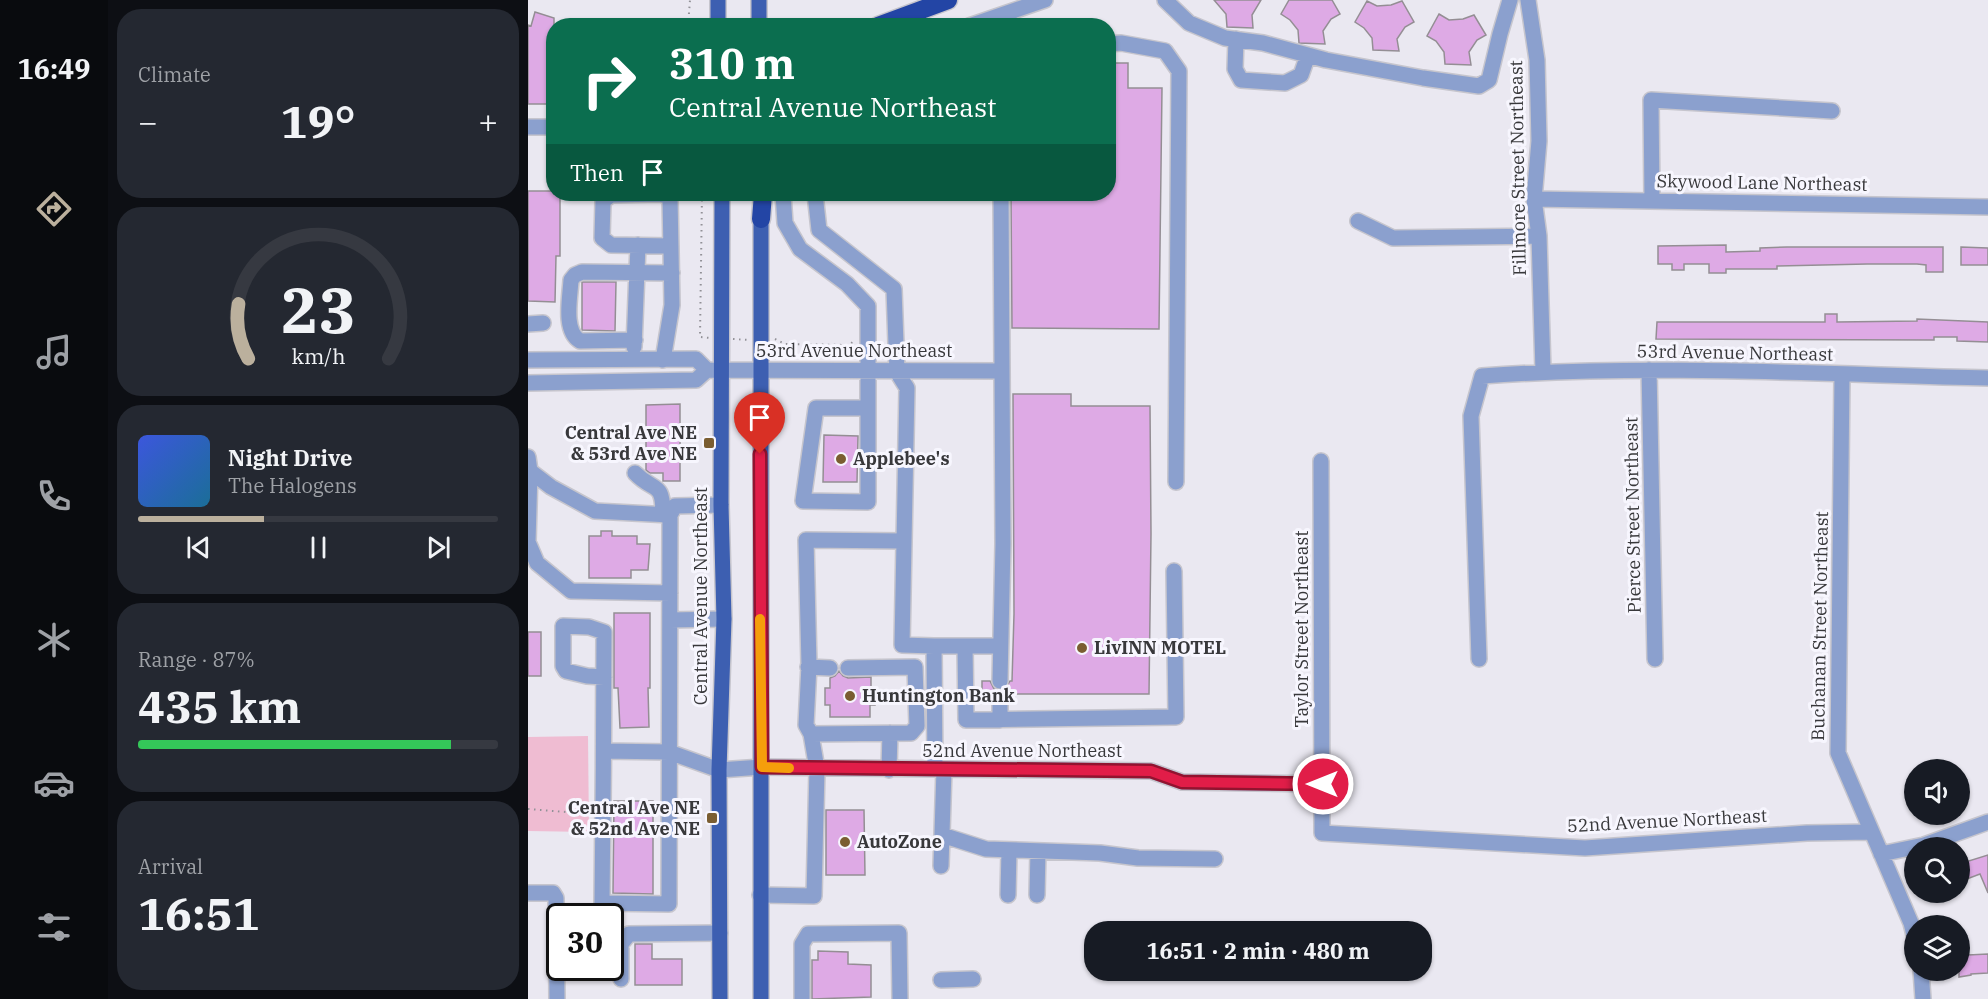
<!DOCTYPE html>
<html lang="en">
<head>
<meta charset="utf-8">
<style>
	:root { --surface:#171b24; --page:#242831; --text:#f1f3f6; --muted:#9ea1a6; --line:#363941; --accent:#bbb09d }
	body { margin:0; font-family:"IBM Plex Serif",serif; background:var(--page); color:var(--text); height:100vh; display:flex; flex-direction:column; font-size:22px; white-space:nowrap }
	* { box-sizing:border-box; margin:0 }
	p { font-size:20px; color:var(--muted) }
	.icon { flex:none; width:33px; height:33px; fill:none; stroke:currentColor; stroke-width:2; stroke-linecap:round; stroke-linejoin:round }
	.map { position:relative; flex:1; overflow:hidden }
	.drawer { display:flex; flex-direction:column; gap:9px; padding:9px; background:#0d0f14; width:420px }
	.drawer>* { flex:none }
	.hud { position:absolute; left:18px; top:18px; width:570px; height:183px; border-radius:24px; box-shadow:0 2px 4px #0004; background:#0b6e4f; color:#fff; overflow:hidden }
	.fabs { position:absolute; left:1376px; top:759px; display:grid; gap:12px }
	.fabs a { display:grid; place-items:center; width:66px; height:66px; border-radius:50%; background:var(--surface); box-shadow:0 2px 4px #0004; font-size:30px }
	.speed { position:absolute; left:18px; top:903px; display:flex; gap:12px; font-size:30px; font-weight:700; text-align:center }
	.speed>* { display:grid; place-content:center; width:78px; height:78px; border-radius:50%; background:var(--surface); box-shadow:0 2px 4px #0004; line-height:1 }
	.speed .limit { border:3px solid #111; border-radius:9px; background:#fff; color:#111 }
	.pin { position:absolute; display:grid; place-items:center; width:51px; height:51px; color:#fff; margin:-62px -26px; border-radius:50% 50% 50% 0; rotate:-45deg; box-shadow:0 0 6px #0007 }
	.pin .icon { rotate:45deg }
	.me { position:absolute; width:66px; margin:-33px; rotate:270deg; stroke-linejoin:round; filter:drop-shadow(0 0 4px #0008) }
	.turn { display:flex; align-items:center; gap:21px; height:126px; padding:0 24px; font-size:27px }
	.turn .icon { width:78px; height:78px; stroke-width:2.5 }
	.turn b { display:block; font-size:42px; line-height:51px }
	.then { display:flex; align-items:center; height:57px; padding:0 24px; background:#0003; gap:12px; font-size:22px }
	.big { font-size:45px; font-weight:700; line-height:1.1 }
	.drawer .card { flex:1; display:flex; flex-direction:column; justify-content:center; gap:9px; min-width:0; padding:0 21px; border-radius:24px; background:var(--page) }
	.drawer .dial { align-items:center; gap:0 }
	.dial svg { height:156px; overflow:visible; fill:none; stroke:var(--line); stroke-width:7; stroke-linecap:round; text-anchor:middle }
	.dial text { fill:var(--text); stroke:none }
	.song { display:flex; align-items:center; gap:18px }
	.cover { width:72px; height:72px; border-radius:9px; background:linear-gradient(135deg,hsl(230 70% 55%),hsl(200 70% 35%)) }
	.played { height:6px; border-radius:3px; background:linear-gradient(90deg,var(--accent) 35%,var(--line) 35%) }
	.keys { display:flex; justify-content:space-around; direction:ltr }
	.heat { display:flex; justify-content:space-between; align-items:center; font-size:33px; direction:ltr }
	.charge { height:9px; border-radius:4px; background:linear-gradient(90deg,#34c759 87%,var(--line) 0) }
	.trip { position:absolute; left:556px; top:921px; width:348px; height:60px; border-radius:24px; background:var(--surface); box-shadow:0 2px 4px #0004; font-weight:700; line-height:60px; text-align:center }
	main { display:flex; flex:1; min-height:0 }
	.tab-bar { display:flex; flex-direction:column; width:108px; justify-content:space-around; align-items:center; background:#090b0e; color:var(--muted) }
	.tab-bar .icon { width:42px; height:42px }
	.tab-bar .current { color:var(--accent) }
	.tab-bar b { font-size:27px; color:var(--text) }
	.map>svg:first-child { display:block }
	.green { fill:#efbcd2 }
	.building { fill:#deaae5; stroke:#948e94; stroke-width:1.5 }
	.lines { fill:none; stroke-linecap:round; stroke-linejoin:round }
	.minor-casing { stroke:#c6c5cd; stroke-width:18 }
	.major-casing { stroke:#c6c5cd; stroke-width:18 }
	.highway-casing { stroke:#c6c5cd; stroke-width:21 }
	.path { stroke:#929197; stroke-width:2; stroke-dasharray:1.5 4.5; stroke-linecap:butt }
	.minor { stroke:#8ba0ce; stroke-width:15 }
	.major { stroke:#3d5fb1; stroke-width:15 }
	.highway { stroke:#2345a5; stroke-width:18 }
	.route-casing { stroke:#92132f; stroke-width:15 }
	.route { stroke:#e11d48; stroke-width:10 }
	.slow { stroke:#f59e0b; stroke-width:10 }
	.poi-dot { fill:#7a5d31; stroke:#f7f6fe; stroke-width:2 }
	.labels { text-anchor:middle; stroke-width:6; stroke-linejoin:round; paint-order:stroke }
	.street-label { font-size:18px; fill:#38383b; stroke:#f7f6fe }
	.poi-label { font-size:18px; font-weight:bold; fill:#38383b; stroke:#f7f6fe; text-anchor:start }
</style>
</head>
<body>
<main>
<nav class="tab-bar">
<b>16:49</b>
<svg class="icon current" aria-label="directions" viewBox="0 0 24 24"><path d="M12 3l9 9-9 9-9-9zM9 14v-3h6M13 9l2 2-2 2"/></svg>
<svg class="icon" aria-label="music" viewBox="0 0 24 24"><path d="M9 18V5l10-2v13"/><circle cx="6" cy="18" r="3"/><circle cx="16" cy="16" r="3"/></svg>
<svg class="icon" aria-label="phone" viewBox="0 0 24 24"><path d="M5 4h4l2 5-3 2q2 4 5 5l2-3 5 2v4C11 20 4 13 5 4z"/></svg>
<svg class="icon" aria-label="climate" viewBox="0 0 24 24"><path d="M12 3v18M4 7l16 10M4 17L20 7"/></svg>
<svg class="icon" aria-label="car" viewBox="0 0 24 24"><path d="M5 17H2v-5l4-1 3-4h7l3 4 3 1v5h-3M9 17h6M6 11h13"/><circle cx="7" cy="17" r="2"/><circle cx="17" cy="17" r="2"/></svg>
<svg class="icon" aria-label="filters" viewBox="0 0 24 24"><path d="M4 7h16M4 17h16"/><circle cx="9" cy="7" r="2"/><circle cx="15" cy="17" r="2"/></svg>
</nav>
<section class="drawer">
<div class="card"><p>Climate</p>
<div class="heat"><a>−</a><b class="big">19°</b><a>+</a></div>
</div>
<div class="card dial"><svg viewBox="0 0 100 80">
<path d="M14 69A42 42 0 1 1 86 69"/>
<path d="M14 69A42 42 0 0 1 9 41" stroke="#bbb09d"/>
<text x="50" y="56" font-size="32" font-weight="700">23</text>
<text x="50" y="72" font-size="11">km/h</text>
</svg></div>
<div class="card">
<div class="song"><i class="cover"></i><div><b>Night Drive</b><p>The Halogens</p></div></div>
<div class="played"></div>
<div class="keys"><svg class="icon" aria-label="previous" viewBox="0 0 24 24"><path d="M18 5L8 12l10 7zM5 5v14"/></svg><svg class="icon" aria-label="pause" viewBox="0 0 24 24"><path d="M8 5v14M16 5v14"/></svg><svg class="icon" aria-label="next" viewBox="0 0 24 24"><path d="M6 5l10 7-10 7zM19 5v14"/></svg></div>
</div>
<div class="card"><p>Range · 87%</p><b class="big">435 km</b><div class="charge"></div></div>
<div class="card"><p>Arrival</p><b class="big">16:51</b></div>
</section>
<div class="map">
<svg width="1460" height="999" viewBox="0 0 1460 999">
	<rect width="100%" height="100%" fill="#eae8f1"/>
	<path class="green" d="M60 736 61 832 0 831V737Z"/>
	<path class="building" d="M686 0H733L724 15 725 28 699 27 698 14Z
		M761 0H804L812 14 803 19 795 31 797 44 771 43 770 30 762 20 753 14Z
		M839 1 849 6 863 5 874 1 886 22 877 27 869 39 871 51 845 50 844 38 836 28 827 22Z
		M7 12 26 18V104H0V25L3 26Z
		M911 14 921 20 935 19 946 15 958 35 949 40 941 52 943 65 917 64 916 52 908 41 899 36Z
		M580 63H600V88H634L631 329 484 328 483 194H580Z
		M0 191H26V194H32V256H28L27 302 0 301Z
		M1198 245V252L1232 251V248L1259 247H1415V272H1398V265L1389 264H1339L1249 266V269H1198V273H1181V264H1156V270H1144V264H1130V246Z
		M1433 247 1460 248V265H1433Z
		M54 282H88L87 331 54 330Z
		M1297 314H1309V322L1389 321V319L1460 322V342L1429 341V337H1406V340L1128 339 1129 322H1297Z
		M485 394H543V406H622L623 534 621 694H484V701H482L477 693 471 691 464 696 462 701H454V681H462L466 689 472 691 477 689 482 681H484L486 614Z
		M152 404V481H135V473H122L118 470V405Z
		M296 435 330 436 329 482H295Z
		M73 531H84V536H109V544H122L120 570H103V578H61V536H73Z
		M86 613H122V688H120L121 727 92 728 90 688H86Z
		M0 632H13V676H0Z
		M311 671 315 676 320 678 343 677V688H347V705H342V717H302V705H297V688H302V678L307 676Z
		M86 801H125V894L85 893Z
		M298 810H336L337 875H298Z
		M1460 855V893L1452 874 1431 882V864Z
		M1431 934H1437L1440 955 1460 954V973L1443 974V975L1431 977Z
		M107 944H124V959H154V985H107Z
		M290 951 320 952V964L343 965V997L284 999V960H290Z"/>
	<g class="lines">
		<defs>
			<path id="minor" d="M637 0 661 23 697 38 735 43 798 60 895 78 951 86 961 80 972 34 982 0
				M1000 0 1009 60 1011 141 1006 199 1011 236 1015 371
				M441 26 517 0
				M708 39 707 69 713 80 757 83 773 75 780 55
				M580 44 593 43 637 51 651 71 648 482
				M0 127H26
				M255 194 257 223 272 249 319 284 340 306V502L275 501 288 408H339
				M287 194 291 230 366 289 369 372 379 388 374 645 406 646
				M1006 199 1460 207
				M1124 201 1123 100 1304 111
				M830 221 865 238 1011 236
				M0 324 15 323
				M107 340 52 341C35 331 42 298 43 280L47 275 54 272 144 273
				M106 347 110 245
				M0 360 168 359 179 370
				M135 360 144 305 142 197 132 194 83 195 75 201 74 238 83 245 143 246
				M1121 370 1127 659
				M1314 375 1310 753 1383 923 1386 935
				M0 383 168 380 179 370 474 371
				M0 457 2 471 23 487 67 511 142 515 141 904 74 903C75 813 76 722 76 632L61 627 35 626V666L38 671 59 676 76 677
				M793 461 794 833 1057 848 1279 833 1343 832
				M2 471 0 542 9 563 43 591 142 593
				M107 473C126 493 135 480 135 515
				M142 515 147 506 193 505
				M142 620 196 619
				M437 646 438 720 648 717 646 571
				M951 659 943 416 954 376C1122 364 1292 374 1460 378
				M280 667 302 668
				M472 681 475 544 473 194
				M472 701V720
				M283 734 383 733 389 726 387 667 320 668
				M76 751 141 752 191 770 234 767 623 771 654 782 794 784
				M407 769 406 646H471
				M361 770 362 733
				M414 835 458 849 572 853 610 858 687 859
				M1353 854 1396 845 1460 822
				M413 866 416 769
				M0 893H25L28 898 29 999
				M232 895 286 896 289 769 283 734 278 725 281 665 278 540 376 541
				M480 895 481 850
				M509 895 510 851
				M1393 970 1395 999
				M93 979V944L101 934 192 933
				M413 980 445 979
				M274 999V944L280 934 371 933 372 999"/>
			<path id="major" d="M190 0V26
				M231 0V26
				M192 999 191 770 196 619 193 505 194 194
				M233 999V208"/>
			<path id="highway" d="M350 26 420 0
				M233 219 235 194"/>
		</defs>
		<use href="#minor" class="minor-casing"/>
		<use href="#major" class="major-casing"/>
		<use href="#highway" class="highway-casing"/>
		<path class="path" d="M160 26 162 0
			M174 194 172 337 182 338
			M205 339 221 340
			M247 339 257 344 321 345 326 341
			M0 809 63 814"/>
		<use href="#minor" class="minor"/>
		<use href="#major" class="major"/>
		<use href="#highway" class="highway"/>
	</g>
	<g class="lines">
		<defs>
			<path id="route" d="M232 454 234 767 623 771 654 782 795 784"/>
		</defs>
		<use href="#route" class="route-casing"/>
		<use href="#route" class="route"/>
		<path class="slow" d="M232 619 234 767 261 768"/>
	</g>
	<g class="poi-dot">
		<rect x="175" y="437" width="12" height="12" rx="3"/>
		<circle cx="313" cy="459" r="6"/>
		<circle cx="554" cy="648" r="6"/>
		<circle cx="322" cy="696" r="6"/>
		<rect x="178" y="812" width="12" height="12" rx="3"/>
		<circle cx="317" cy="842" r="6"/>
	</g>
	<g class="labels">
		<g class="street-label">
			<text transform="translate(990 168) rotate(-91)" y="6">Fillmore Street Northeast</text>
			<text transform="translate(1234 183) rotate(1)" y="6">Skywood Lane Northeast</text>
			<text x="326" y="357">53rd Avenue Northeast</text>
			<text transform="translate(1207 353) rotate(1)" y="6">53rd Avenue Northeast</text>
			<text transform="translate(1105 515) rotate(-91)" y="6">Pierce Street Northeast</text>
			<text transform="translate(173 596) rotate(-90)" y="6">Central Avenue Northeast</text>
			<text transform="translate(1292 626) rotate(-89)" y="6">Buchanan Street Northeast</text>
			<text transform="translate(774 629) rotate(-90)" y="6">Taylor Street Northeast</text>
			<text x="494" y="757">52nd Avenue Northeast</text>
			<text transform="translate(1139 821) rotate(-3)" y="6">52nd Avenue Northeast</text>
		</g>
		<g class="poi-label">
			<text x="169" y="439" text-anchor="end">Central Ave NE<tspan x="169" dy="21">&amp; 53rd Ave NE</tspan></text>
			<text x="325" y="465">Applebee's</text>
			<text x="566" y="654">LivINN MOTEL</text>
			<text x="334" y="702">Huntington Bank</text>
			<text x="172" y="814" text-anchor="end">Central Ave NE<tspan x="172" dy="21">&amp; 52nd Ave NE</tspan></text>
			<text x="329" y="848">AutoZone</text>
		</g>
	</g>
</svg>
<div class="fabs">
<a><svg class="icon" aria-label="sound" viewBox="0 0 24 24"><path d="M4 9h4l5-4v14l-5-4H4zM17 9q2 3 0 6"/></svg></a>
<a><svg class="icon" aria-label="search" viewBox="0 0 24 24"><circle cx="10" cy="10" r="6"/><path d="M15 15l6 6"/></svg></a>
<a><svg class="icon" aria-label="layers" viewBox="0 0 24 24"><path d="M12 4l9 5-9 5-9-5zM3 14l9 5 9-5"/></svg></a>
</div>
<div class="speed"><div class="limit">30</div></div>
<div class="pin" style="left:232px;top:454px;background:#d93025"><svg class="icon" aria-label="arrive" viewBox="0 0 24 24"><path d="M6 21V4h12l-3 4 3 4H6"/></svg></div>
<svg class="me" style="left:795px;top:784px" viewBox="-20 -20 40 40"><circle r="17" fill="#e11d48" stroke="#fff" stroke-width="3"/><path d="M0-11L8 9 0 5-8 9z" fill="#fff"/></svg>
<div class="trip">16:51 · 2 min · 480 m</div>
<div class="hud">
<div class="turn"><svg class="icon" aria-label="right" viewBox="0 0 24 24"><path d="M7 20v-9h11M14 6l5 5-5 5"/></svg><div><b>310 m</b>Central Avenue Northeast</div></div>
<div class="then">Then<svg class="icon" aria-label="arrive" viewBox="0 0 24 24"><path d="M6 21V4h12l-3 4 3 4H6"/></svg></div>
</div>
</div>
</main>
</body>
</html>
